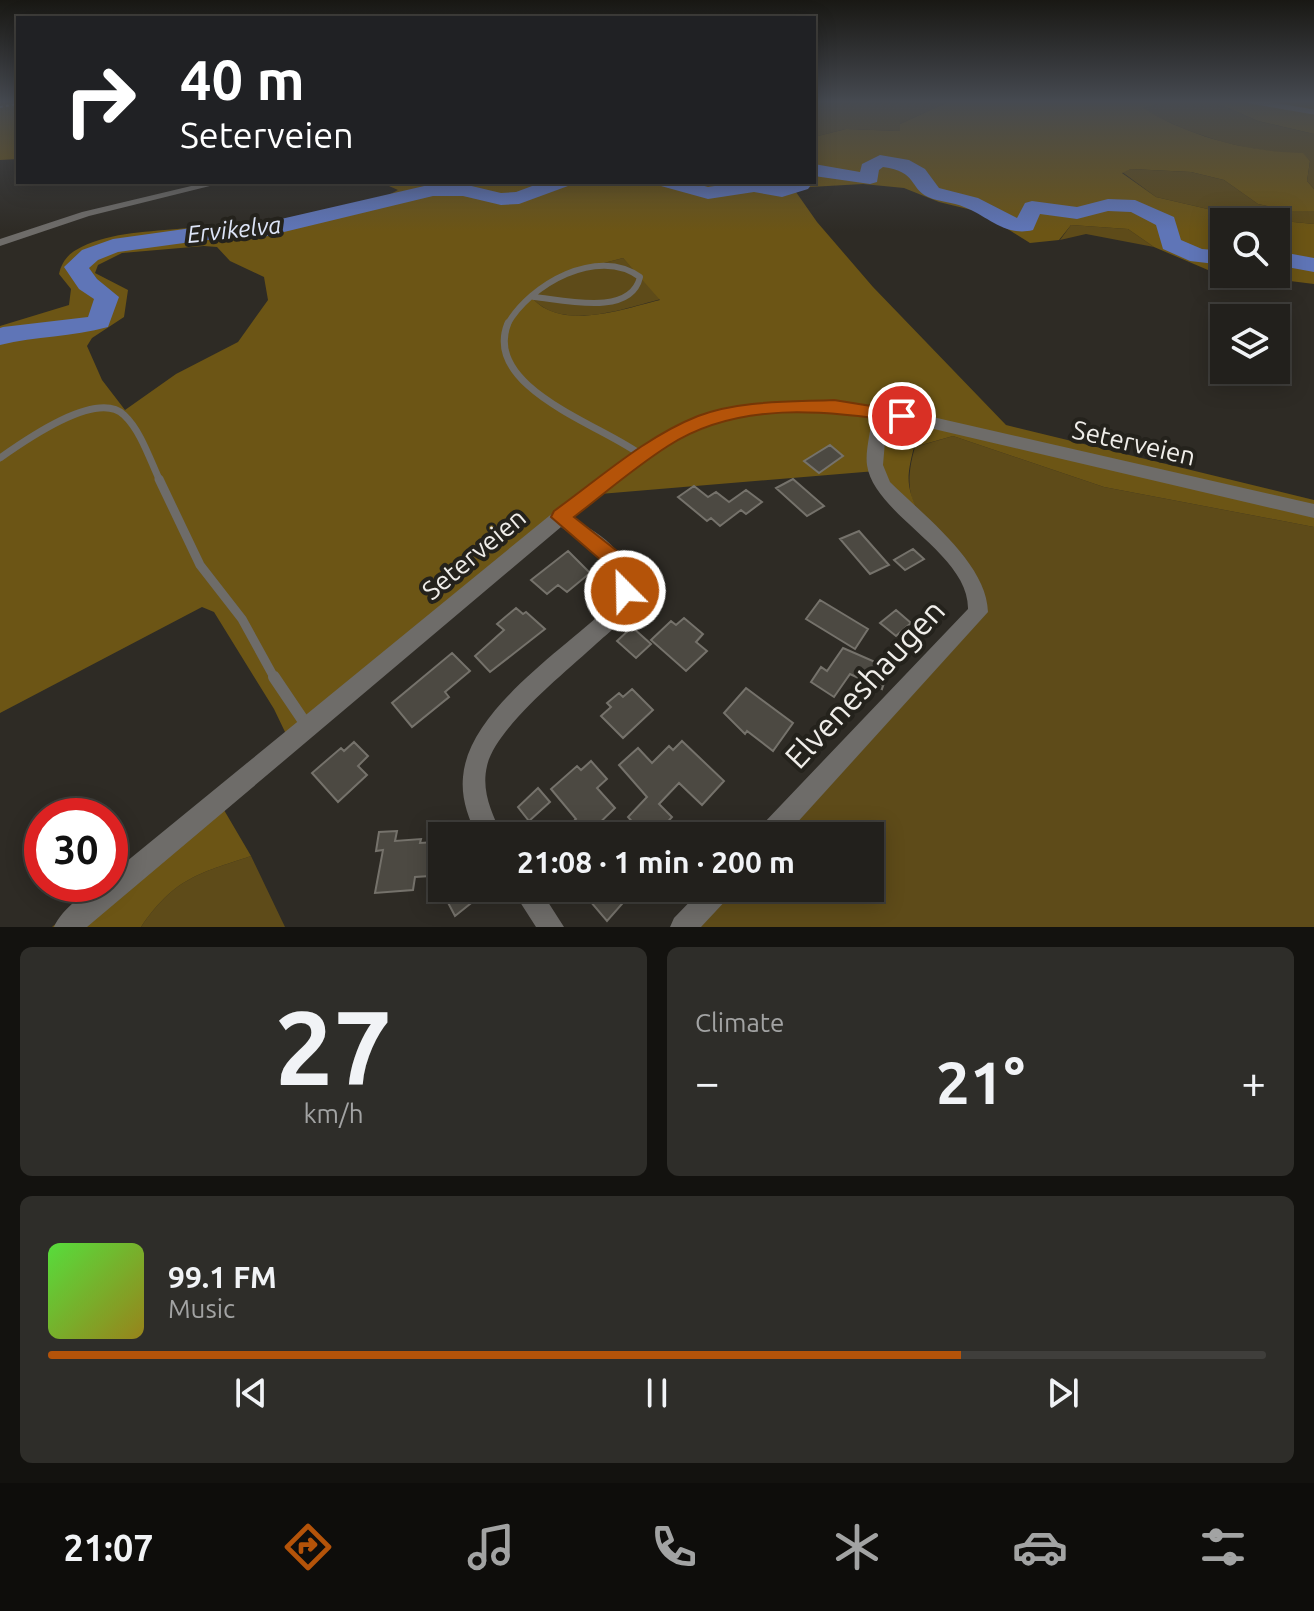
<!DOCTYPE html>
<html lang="en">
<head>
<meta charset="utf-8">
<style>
	:root { --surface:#22201c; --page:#2e2d29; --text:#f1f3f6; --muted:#a2a3a3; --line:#3f3e3b; --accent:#b45309 }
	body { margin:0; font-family:Ubuntu,sans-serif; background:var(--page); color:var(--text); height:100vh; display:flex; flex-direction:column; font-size:30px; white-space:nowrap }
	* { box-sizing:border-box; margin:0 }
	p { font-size:26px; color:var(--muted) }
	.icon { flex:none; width:44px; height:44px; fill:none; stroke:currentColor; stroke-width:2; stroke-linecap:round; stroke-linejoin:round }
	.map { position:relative; height:927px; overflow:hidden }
	.panel { display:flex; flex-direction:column; gap:20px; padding:20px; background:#13120f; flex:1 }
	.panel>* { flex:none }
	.guide { position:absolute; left:16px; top:16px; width:800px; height:168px; border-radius:0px; box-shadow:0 4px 20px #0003,0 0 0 2px var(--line); background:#202124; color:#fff; overflow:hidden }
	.buttons { position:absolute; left:1210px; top:208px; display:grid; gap:16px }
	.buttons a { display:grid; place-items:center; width:80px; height:80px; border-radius:0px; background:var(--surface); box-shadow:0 4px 20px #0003,0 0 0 2px var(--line); font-size:40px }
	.speed { position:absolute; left:24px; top:798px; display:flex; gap:16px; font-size:40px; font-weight:700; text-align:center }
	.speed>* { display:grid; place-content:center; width:104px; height:104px; border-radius:50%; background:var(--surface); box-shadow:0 4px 20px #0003,0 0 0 2px var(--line); line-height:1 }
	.speed .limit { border:12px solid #d22; background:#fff; color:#111 }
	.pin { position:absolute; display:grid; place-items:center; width:68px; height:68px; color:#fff; margin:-34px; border:4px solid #fff; border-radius:50%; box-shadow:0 2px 8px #0007 }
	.me { position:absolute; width:88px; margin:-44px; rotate:337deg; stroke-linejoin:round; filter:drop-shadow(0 0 6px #0008) }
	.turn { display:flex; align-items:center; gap:28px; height:168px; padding:0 32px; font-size:36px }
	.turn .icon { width:104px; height:104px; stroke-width:2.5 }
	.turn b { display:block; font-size:56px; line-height:68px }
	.big { font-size:60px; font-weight:700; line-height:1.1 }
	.panel .tile { flex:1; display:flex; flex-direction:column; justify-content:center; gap:12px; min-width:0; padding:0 28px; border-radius:12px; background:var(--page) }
	.panel .dial { align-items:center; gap:0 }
	.dial b { font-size:104px; line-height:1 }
	.song { display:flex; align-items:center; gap:24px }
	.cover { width:96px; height:96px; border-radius:12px; background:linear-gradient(135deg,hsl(110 70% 55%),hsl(50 70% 35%)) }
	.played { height:8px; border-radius:4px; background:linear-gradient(90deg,var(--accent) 75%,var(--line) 75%) }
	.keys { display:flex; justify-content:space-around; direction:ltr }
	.heat { display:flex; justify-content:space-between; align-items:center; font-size:44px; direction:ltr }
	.panel .tiles { flex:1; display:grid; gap:20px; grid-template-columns:1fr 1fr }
	.tile:last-child { grid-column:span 2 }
	.trip { position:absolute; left:428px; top:822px; width:456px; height:80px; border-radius:0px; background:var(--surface); box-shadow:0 4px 20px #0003,0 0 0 2px var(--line); font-weight:700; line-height:80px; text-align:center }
	.menu { display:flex; height:128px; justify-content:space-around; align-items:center; background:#0e0d0b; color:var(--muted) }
	.menu .icon { width:56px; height:56px }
	.menu .on { color:var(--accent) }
	.menu b { font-size:36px; color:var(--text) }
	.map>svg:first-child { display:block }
	.green { fill:#5e4b19 }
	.forest { fill:#6c5515; fill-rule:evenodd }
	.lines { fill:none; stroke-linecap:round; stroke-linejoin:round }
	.river { fill:#5f75b7; fill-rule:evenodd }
	.building { fill:#4c4942; stroke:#75726b; stroke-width:2 }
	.path { stroke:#918f8a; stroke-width:2; stroke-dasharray:3 3; stroke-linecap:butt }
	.lane-far4 { stroke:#6e6c69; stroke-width:5 }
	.lane-far3 { stroke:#6e6c69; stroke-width:6 }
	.lane-far2 { stroke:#6e6c69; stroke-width:7 }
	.lane-far1 { stroke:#6e6c69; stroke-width:9 }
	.lane { stroke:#6e6c69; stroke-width:12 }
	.street { fill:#6e6c69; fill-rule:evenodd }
	.route { fill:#b45309; stroke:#753606; stroke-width:2 }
	.labels { text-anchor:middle; stroke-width:8; stroke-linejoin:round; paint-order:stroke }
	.far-water-label { font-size:24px; font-style:italic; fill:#dde4f7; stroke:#24221c }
	.street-label { font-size:26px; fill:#efede9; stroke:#24221c }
	.near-street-label { font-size:32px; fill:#efede9; stroke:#24221c }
</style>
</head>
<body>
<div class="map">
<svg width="1314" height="927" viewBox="0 0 1314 927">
	<rect width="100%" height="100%" fill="#2e2b25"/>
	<path class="green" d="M814 101H950L900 124V131L846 129 814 137Z
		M1199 103 1221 105 1258 121 1314 134V189L1307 181 1310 161 1303 154C1248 152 1189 136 1142 108L1158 104Z
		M1131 169 1191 172 1224 180 1258 204 1292 211H1314V224L1242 217 1156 197 1122 172Z
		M1071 225 1128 229 1154 247 1086 234 1060 240Z
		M623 258 661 299C623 309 563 331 533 299L536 289 562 274Z
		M953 436 1104 487 1314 527V927H689L725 888H870V836H774L982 615C976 599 972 575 962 561 929 516 896 513 915 447Z
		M251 856 285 927H141C175 878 197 874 251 856Z"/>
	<path class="forest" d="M0 101H18V159L0 160Z
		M950 101H1314V134L1258 121 1221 105 1158 104 1143 108C1190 137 1249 152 1303 153L1310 161 1307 181 1314 189V211H1292L1258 204 1224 180 1191 172 1131 169 1122 173 1156 197 1242 217 1314 224V284L1235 274H1276V222H1224V273L1208 270 1154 247 1128 229 1071 225 1059 240 1030 243 980 212 939 202 904 188 863 184 810 187 796 192 817 222 873 287 1006 425 1314 500V527L1104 487 953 436 914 447C905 482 907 488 922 520L876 471 588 495 286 734 274 709 214 612 202 607 0 713V326L69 305 71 289 59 274C61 264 67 255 76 250 105 233 144 232 177 229 231 225 355 216 398 190L380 182H814V137L846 129 900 131V124ZM204 246 217 247 230 261 264 277 268 300 238 342 176 374 125 410 102 380 87 346 92 338 124 317 128 290 95 273 98 265 122 253ZM623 258 660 300C623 309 563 331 533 299L536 289 562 274Z
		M214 793 251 856C197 874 175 878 141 927H52L103 884H110Z"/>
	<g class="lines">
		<path class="river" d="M880 155 909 160 925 169 939 188 978 198 1017 218 1025 203 1032 201 1077 207 1108 199 1135 200 1174 217 1181 240 1202 249 1224 251V265L1190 261 1163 249 1156 225 1131 212 1108 211 1077 219 1040 214 1033 230C1005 237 988 216 964 207 953 202 939 202 928 197 909 188 918 172 883 167L879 170 877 182 870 184 814 176V164L860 172 862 164Z
			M543 182H571L568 186 519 204 501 205 463 196H433L255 239 206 240 118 252 98 260 89 268 97 279 119 297 108 327C72 337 36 336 0 345V328L3 327 88 317 94 299 79 289 64 267 82 250 113 239 206 226 255 225 433 184H463L501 193 516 192Z
			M658 182H690L708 187 741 182 781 185 809 182 811 185 808 189 782 197 754 192 708 199 661 186Z
			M1276 251 1314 258V272L1276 265Z"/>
	</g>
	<path class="building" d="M830 445 843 456 819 473 804 461Z
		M793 479 824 506 807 516 776 488Z
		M694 486 708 497 716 492 729 502 746 490 762 502 746 514 741 510 720 526 711 518 707 521 678 497Z
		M859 531 889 565 870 574 840 539Z
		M913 549 924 559 905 570 894 560Z
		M568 551 590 573 567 592 558 585 547 594 531 580Z
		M820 600 868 629 855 649 806 619Z
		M516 608 523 614 526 612 545 629 490 672 475 656 504 630 497 624Z
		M896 610 911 623 896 636 880 623Z
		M684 618 703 634 696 642 707 651 686 671 651 640 671 621 676 625Z
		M632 627 651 644 636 658 617 641Z
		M843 648 889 668 882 689 850 674 834 697 811 682 821 667 827 671Z
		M452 653 470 671 445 692 449 697 412 727 392 703Z
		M746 688 793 723 773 751 747 731 745 734 724 713Z
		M632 689 653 710 623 738 601 716 611 707 607 703 619 693 623 697Z
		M682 741 724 781 702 805 679 783 659 804 672 817 655 836H645L628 817 647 797 619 765 638 748 652 763 669 746 673 750Z
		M354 742 368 756 358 766 367 775 338 802 312 773 341 748 344 751Z
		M591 761 607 779 597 788 615 808 586 836H558L576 819 551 789 577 766 581 770Z
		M538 788 550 802 529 821 518 807Z
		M397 831 395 841 421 839 420 843 435 842 430 876 415 877 413 890 375 893 383 850 376 851 379 832Z
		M453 888H490L455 916 444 895Z
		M579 888H636L607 921Z"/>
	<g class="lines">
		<path class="path" d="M0 107 18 104"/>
		<path class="lane-far4" d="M1250 101 1314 112"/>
		<path class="lane-far3" d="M507 325C530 284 598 246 640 277 631 317 564 300 534 297"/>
		<path class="lane-far2" d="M508 323C481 388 604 426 641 455
			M0 458C24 441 97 389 124 415 141 431 150 460 160 481"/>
		<path class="lane-far1" d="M159 479 200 565 242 619 275 679"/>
		<path class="lane" d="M274 677 307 726"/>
		<path class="street" d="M208 182H226L89 216 0 246V239L82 212Z
			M793 401 837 402 924 415 1314 504V518L887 418 883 465 890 482C923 515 987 563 988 612L785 836H757L760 827 968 609C969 553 874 515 867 465 865 451 871 431 872 416 814 409 752 406 697 429 651 448 610 485 572 517 587 527 604 536 616 550 632 568 637 597 623 618 616 627 605 636 596 644 567 671 495 728 487 766 481 792 492 812 502 836H477C468 817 461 798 463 777 468 711 563 650 608 607 623 562 593 550 561 527L87 927H54C61 910 91 884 110 884V875L554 512C600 478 645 435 700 417 730 407 761 404 793 401Z
			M511 888H539L564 927H536Z
			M703 888H733L729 897 701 927H670L674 918Z"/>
	</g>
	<linearGradient id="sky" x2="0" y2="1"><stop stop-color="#191814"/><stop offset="0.44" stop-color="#464a51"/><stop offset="1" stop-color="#464a51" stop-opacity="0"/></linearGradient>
	<rect width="1314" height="231" fill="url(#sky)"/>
	<path class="route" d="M834 400 902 411 910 416 902 422C825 410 737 401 668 446 635 467 605 493 574 517L626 558 636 591 633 597 625 600 618 597 610 568 551 517 554 511C600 478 645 437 698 416 740 400 790 402 834 400Z"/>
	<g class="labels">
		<g class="far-water-label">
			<text transform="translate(234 230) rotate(-6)" y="8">Ervikelva</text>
		</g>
		<g class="street-label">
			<text transform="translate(1134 443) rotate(13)" y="9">Seterveien</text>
			<text transform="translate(474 554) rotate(-40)" y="9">Seterveien</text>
		</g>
		<g class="near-street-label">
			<text transform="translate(865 684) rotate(-47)" y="11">Elveneshaugen</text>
		</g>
	</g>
</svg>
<div class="buttons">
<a><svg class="icon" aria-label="search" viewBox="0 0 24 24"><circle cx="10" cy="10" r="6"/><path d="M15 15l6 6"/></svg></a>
<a><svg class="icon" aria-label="layers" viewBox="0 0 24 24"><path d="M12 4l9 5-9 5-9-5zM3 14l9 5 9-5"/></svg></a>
</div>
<div class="speed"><div class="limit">30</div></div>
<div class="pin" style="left:902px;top:416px;background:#d93025"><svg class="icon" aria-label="arrive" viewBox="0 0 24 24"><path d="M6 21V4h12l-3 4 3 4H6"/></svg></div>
<svg class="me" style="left:625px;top:591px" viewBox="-20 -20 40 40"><circle r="17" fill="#b45309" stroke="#fff" stroke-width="3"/><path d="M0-11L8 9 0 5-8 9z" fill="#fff"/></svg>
<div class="trip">21:08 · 1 min · 200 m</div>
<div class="guide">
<div class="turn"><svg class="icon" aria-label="right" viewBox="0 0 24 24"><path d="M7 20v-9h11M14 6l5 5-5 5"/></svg><div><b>40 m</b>Seterveien</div></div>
</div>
</div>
<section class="panel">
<div class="tiles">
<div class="tile dial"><b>27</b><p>km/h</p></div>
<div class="tile"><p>Climate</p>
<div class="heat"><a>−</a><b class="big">21°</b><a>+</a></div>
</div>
<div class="tile">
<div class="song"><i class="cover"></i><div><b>99.1 FM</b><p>Music</p></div></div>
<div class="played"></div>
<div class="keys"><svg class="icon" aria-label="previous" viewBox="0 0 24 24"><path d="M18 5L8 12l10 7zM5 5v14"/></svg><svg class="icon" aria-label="pause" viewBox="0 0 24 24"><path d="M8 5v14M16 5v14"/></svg><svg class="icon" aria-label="next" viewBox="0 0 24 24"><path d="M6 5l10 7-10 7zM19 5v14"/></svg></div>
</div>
</div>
</section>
<nav class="menu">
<b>21:07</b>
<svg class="icon on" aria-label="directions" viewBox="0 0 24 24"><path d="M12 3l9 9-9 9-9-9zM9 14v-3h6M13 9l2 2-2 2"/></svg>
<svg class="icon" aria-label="music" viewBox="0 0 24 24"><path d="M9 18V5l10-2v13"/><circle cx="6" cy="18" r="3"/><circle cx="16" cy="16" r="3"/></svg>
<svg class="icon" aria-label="phone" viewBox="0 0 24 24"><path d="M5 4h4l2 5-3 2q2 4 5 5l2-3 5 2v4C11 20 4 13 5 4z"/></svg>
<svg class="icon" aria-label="climate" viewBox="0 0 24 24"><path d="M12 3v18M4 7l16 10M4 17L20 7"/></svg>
<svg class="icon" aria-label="car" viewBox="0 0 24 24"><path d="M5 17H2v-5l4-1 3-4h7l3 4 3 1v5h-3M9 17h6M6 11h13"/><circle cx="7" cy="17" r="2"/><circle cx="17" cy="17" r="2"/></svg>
<svg class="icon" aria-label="filters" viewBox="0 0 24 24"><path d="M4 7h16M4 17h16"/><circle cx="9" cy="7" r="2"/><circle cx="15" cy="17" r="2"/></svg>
</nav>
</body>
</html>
